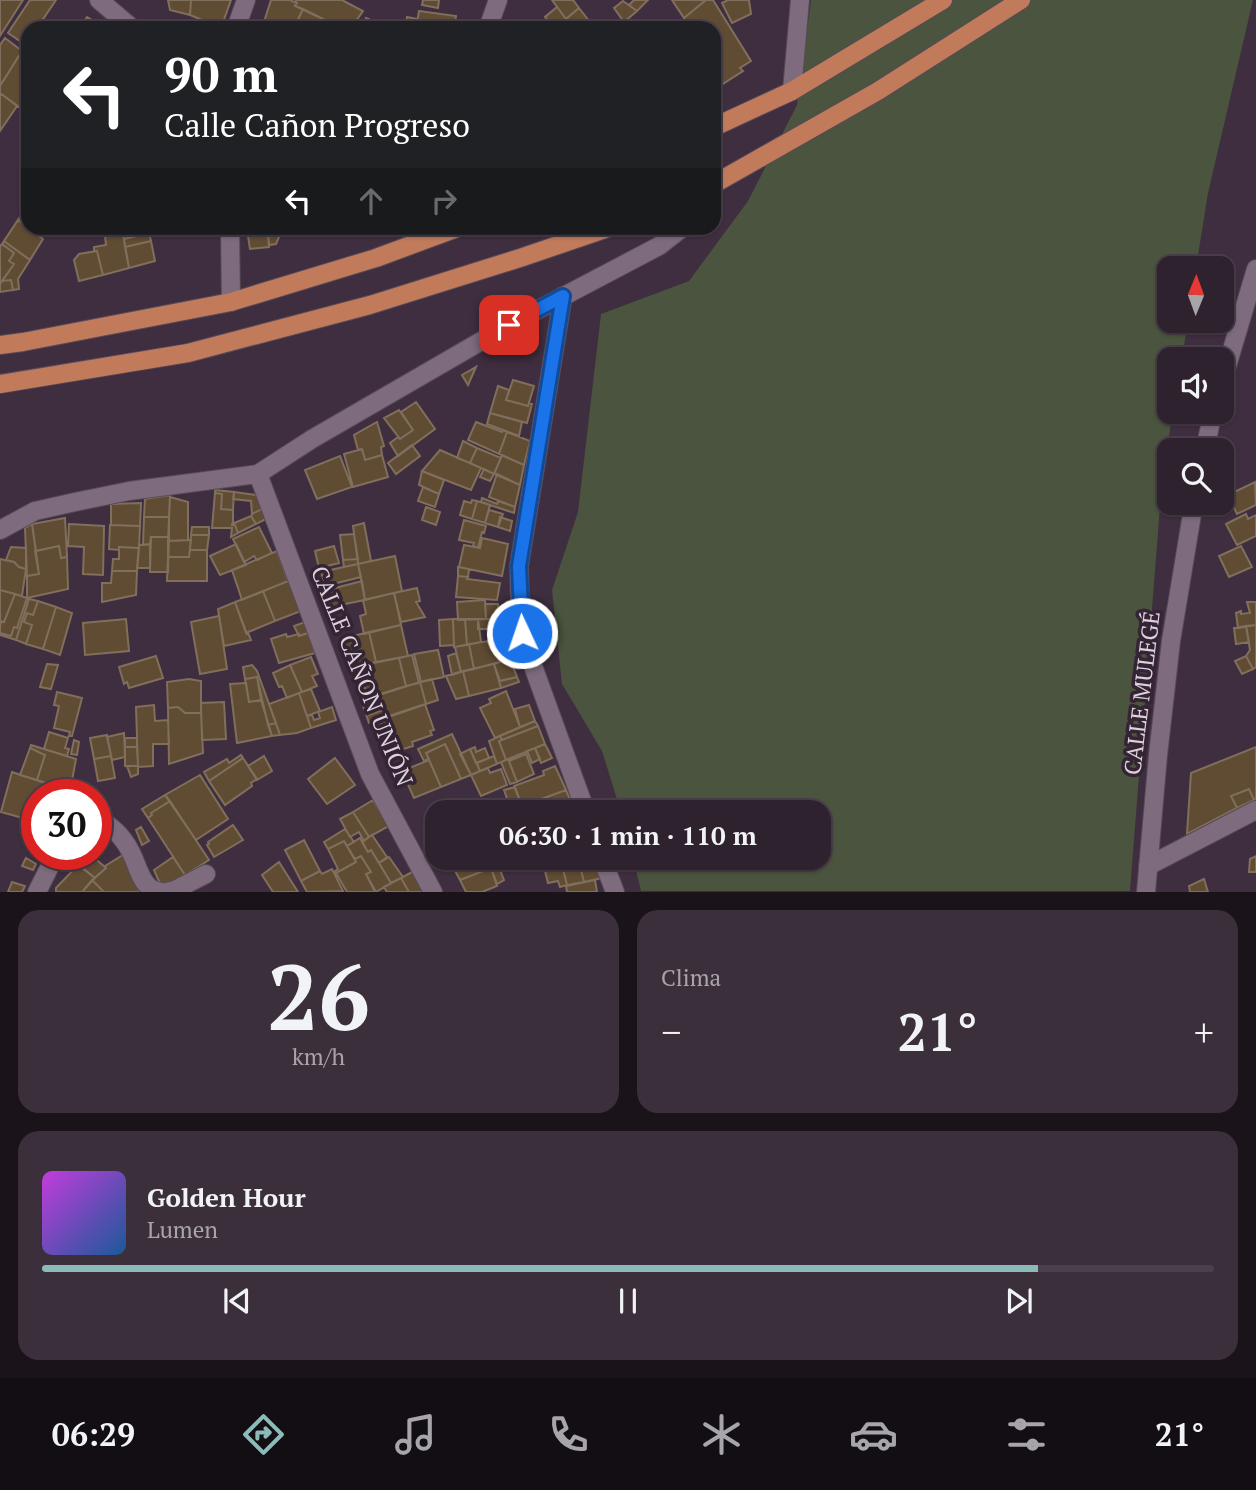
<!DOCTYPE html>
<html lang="es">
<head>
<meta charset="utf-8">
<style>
	:root { --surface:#2f222f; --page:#3b2f3b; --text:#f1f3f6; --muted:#a7a4aa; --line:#4a3f4b; --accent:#8bbbb9 }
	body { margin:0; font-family:"PT Serif",serif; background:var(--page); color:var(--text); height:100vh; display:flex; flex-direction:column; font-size:26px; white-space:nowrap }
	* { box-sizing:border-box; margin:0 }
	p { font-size:23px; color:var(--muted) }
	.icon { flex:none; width:38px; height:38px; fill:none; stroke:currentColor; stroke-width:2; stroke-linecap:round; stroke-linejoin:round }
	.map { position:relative; height:892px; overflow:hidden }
	.drawer { display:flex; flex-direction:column; gap:18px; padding:18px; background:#1a131a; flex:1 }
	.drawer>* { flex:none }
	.guide { position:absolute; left:21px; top:21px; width:700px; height:214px; border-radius:21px; box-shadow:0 2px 5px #0004,0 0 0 2px var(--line); background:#202124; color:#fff; overflow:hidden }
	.needle { width:46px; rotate:1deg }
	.controls { position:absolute; left:1157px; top:256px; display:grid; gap:14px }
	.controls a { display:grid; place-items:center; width:77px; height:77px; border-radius:14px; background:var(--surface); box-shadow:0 2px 5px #0004,0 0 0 2px var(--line); font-size:35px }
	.speed { position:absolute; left:21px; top:779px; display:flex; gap:14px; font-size:35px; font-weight:700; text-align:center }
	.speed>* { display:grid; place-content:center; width:91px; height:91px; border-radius:50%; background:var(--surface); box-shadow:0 2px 5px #0004,0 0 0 2px var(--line); line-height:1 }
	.speed .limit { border:10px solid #d22; background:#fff; color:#111 }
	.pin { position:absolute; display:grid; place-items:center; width:60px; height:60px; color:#fff; margin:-30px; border-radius:14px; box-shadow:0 4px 10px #0006 }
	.me { position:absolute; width:77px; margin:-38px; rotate:357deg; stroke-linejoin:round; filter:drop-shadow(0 0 5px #0008) }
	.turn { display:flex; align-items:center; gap:24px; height:147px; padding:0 28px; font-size:32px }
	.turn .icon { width:91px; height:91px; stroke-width:2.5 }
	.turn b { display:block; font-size:49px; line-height:60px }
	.lanes { display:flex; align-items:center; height:66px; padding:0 28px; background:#0003; justify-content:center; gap:35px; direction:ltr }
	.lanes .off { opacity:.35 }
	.big { font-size:52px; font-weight:600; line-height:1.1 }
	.drawer .tile { flex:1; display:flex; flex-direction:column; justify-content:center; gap:10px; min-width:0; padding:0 24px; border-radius:21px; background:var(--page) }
	.drawer .dial { align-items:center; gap:0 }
	.dial b { font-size:91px; line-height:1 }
	.song { display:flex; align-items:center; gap:21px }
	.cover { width:84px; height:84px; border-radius:10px; background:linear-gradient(135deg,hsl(290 70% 55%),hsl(210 70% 35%)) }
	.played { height:7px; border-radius:4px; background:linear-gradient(90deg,var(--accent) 85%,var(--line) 85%) }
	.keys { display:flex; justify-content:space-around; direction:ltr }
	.heat { display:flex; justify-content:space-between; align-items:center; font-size:38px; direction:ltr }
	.drawer .tiles { flex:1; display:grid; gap:18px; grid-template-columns:1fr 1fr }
	.tile:last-child { grid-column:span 2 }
	.trip { position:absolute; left:425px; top:800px; width:406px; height:70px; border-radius:21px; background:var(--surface); box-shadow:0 2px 5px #0004,0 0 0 2px var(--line); font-weight:600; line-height:70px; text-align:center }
	.menu { display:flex; height:112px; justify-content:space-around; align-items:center; background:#130e13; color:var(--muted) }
	.menu .icon { width:49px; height:49px }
	.menu .on { color:var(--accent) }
	.menu b { font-size:32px; color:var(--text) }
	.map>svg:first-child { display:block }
	.green { fill:#4a543e }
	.building { fill:#604b33; stroke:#806f5c; stroke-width:2 }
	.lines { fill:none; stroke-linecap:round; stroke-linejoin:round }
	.minor-casing { stroke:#584a58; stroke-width:20 }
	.tertiary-casing { stroke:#584a58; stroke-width:20 }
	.primary-casing { stroke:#584a58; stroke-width:20 }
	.minor { stroke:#7e6c7e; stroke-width:18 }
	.tertiary { stroke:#7e6c7e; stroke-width:18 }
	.primary { stroke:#c17b5b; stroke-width:18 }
	.route-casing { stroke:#114b97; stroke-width:18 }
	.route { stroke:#1a73e8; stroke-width:12 }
	.labels { text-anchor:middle; stroke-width:7; stroke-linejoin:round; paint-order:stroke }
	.street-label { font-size:23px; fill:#dcd1dc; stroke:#342434 }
</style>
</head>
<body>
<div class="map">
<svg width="1256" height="892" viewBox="0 0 1256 892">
	<rect width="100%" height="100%" fill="#3f2e3f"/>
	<path class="green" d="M811 0H1253L1208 193 1196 268H1169V320H1188L1182 359H1169V411H1173L1162 481 1130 891H641L633 858H819V812H621L602 751 562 684 552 590 578 512 601 314 689 281 748 201 797 105Z"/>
	<path class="building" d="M0 0H23L0 36Z
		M30 0H56L37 28H28V42L26 45 8 33Z
		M168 0H191L190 15 170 10Z
		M191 0H231L221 28 204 22 205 21 190 15Z
		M271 0H290L297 3 295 6 303 9 294 28H262Z
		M296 0H342L363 11 351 28H337L324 22 325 20 295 6Z
		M423 0H439L438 8 422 5Z
		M552 0H573L579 8 566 19Z
		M634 0H648L637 11 629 5Z
		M672 0H706L684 18Z
		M706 0H713L751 61 740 68 743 71 721 85 714 73V28H689L684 18Z
		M728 0H749L751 14 732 23 722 3Z
		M623 1 637 11 624 22 614 8Z
		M557 7 566 19 554 28 545 17Z
		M579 8 593 26 591 28H555Z
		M303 9 325 20 321 28H294Z
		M419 11 456 16 454 28H416Z
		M87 17 104 27 103 28H80Z
		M407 17 417 19 416 28H405Z
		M366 18 380 24 379 28H362Z
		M5 38 22 51 0 86V45Z
		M22 51 28 55V100L22 109 0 93V86Z
		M0 93 17 106 0 131Z
		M23 212 28 216V227L18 220Z
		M18 220 43 239 30 260 4 241Z
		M104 228H122L129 268 103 275 97 251H94V247L106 245Z
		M122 228H151L152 232 124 239Z
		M246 228H283L276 244 269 245 268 234 248 236Z
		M149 233 151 241 125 247 124 239Z
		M268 234 269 247 250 249 248 236Z
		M4 241 30 260 18 279 19 289 13 290 11 280 2 281 14 264 9 261 14 253 2 244Z
		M151 241 155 261 129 268 125 247Z
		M2 244 14 253 9 261 14 264 0 284V246Z
		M97 251 103 275 79 281 74 260 79 254Z
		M11 280 13 290 0 292V284L2 281Z
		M476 367 468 385 462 375Z
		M513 380 534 386 528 406 506 400Z
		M498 386 509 390 506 400 528 406 529 403 532 404 527 423 490 413Z
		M416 402 435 429 398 456 390 443 398 437 400 439 413 430 401 412Z
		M399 410 413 430 400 439 384 418Z
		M490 413 522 422 519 436 487 424Z
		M377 422 384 446 381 447 382 455 365 460 362 449 358 450 354 435Z
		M476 422 502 432 503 430 507 432 499 454 468 440Z
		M507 432 530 441 524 465 499 454Z
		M463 441 477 448 470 463 457 458Z
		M412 445 420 456 396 474 388 463Z
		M477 448 501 458 494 474 470 463Z
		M362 449 365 460 382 455 388 477 353 487 344 454Z
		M440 450 481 468 471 490 422 471Z
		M502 455 524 465 520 485 494 474Z
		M340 456 352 487 317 499 305 470Z
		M484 469 494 474 490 481 480 477Z
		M422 471 444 480 439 494 419 485Z
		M497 474 520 485 515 507 489 497Z
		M1255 482 1256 505 1237 514 1228 495Z
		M423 487 439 494 435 507 418 501Z
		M215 490 234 492 233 510 221 509 222 494 215 493Z
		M234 492 263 496 266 507 252 514 251 501 233 499Z
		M215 493 222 494 221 509 233 510V523L232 524V525H235L238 533 231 537 232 528H212Z
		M170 495 169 517H144L145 499Z
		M170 497 188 502V540L168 541Z
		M482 498 497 504 498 501 515 507 514 513 481 502Z
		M472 500 477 501 472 519 460 515 464 501 471 503Z
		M477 501 490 505 485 523 472 519Z
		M141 503 140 526 111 525V504Z
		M266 507 270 517 256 524 251 516 252 514Z
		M426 507 440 512 436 525 422 520Z
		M489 510 503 514 498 527 485 523Z
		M1246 514 1248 519 1256 515V536L1237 545 1226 524Z
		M251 516 256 524 238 533 235 525H232V524Z
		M144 517H169V537H151L150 544 143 545Z
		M500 517 512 521 510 531 498 527Z
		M65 518 67 557 61 558 59 546 36 551 32 524Z
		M464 520 486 526 484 533 482 532 478 548 473 546 474 543 459 540Z
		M364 523 371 561 358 564 353 526Z
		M32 524 39 574 27 576 25 528Z
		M69 524 104 526 103 575 83 574 84 547 68 546Z
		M110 525 140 526 139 548 119 547V550L109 549Z
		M192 527H209V535H191Z
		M259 527 272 553 257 560 254 556 244 562 233 539Z
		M354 534 358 559 343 560 340 535Z
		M191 535H209L207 550H190Z
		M151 537H169L168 572H150Z
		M482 538 508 544 502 576 459 567 464 545 480 548Z
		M191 540 189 557H168V541Z
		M150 544V568H137L139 545Z
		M236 544 246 565 220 575 210 556Z
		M59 546 61 558 67 557 68 589 27 598V576L39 574 35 551Z
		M334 546 339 563 319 568 315 551Z
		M1241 546 1252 567 1229 577 1219 556Z
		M11 547 26 548V569L19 567 14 562 6 560Z
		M119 547 139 548 137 571H112L113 559H119Z
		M190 550H207V581H167L168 557H189Z
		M277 551 288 581 242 600 232 570Z
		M395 556 402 591 365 600 358 564Z
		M0 559 14 562 19 567 26 569 22 596 0 590Z
		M358 559V564L344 567 343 560Z
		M358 564 361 577 325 586 321 572Z
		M458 567 469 569 468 577 458 576Z
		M112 571H137L136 595 102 602V583H111Z
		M458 576 468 577 467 579 500 583 497 600 456 597Z
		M291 580 301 611 275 621 263 591Z
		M362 581 365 600 340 605 335 588Z
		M335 587 340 605 331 607 326 589Z
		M417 588 420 601 416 602 425 617 401 622 394 593Z
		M0 590 15 594 4 622 0 621Z
		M263 591 275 621 246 633 235 602Z
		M394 593 401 625 364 634 360 616 366 614 363 600Z
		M15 594 27 598 17 628 14 627 11 636 0 633V626L1 622H4Z
		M27 598 29 599 16 640 0 635V633L11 636 14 627 17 628Z
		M29 599 38 601 33 615 27 613 24 622 32 625 26 644 16 640Z
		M485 600 486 619 458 620 457 602Z
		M38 601 56 607 43 649 26 644 32 625 24 622 27 613 33 615Z
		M235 602 247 634 248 633 251 640 224 646 218 609Z
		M1247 602H1256V625L1238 628 1236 613 1241 611V614L1250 613Z
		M485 604H498L499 619H486Z
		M56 607 72 613 60 655 43 649Z
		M219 616 227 669 200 674 191 622Z
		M126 619 129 651 85 655 83 623Z
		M453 619 454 645 440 646 439 620Z
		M453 619H465L467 645 454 647Z
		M465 619H478L481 642 467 645Z
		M478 619H499L501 629H478Z
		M305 622 308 633 299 636 294 626Z
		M401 625 408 656 376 662 369 632Z
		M1256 625V667L1253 669 1246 656 1250 650 1246 626Z
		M1246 626 1249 642 1236 644 1234 628Z
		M369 632 376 662 350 667 341 639Z
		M308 633 315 653 279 663 271 639 286 634 287 637 299 634V636Z
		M502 639 510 659 474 669 469 644Z
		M469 644 474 669 461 672 455 647Z
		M438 650 444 677 421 682 414 654Z
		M456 653 461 672 452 675 448 656Z
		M412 655 419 683 406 686 399 658Z
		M156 656 163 678 129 688 127 682 124 684 119 667Z
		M1246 656 1253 669 1242 674 1235 661Z
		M311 657 318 674 312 676 317 686 302 692 290 665Z
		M399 658 406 686 368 698 358 666Z
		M510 659 517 677 500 681 494 664Z
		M47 664 58 665 51 689 40 687Z
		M494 664 501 688 469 696 463 671Z
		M252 665 257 671 276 723 268 725 257 677 245 679 243 667Z
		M290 665 302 692 287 698 282 686 279 687 273 673Z
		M463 671 469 696 456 699 446 676Z
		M257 677 261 700 249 702 245 679Z
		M517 677 519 682 501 688 499 681Z
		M189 679 201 681V713H185L178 707 168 708 167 682Z
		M432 679 438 700 426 704 420 682Z
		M420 682 426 704 386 718 379 695Z
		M246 683 249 702 261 700 272 736 237 743 230 684Z
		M311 689 320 711 307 716 299 693Z
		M506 691 520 727 495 738 480 708 491 703 489 699Z
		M57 692 82 698 72 736H69L70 732 54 728 59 706 54 705Z
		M299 693 311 728 297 733 280 735 269 704Z
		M379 695 384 709 369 715 363 699Z
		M363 699 369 715 382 710 386 718 369 723 361 700Z
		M224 702 226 739 202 740 201 703Z
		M425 704 434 730 430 731 432 735 412 742 413 746 397 751 387 721 384 722 383 718Z
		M154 705 155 721 168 720 169 744H153V766L138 767 136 707Z
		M529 705 535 721 520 727 515 709Z
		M178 707 185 713H201L203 753 169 764 168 708Z
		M332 707 336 720 311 728 307 716 312 715 314 720 320 718 318 712Z
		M380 719 384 730 378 731 373 722Z
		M535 721 538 726 502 740 500 736Z
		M276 723 280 735 272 736 268 725Z
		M538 726 545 744 506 760 499 741Z
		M49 732 68 738 65 748 69 749 67 756 44 749Z
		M124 733 125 757 112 760 107 737Z
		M452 734 471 775 461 779 445 744 426 753 429 759 424 761 418 749Z
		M107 735 111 756 94 759 90 738Z
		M500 736 502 740 499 741 506 760 497 764 489 741Z
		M125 738H137V747H125Z
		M74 740 79 742 77 755 71 754Z
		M445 744 461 779 441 787 426 753Z
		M545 744 552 758 541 763 535 748Z
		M31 745 76 759 70 791 37 780 45 755 30 748Z
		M125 747H137L138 766H125Z
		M475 747 476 752 485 748 489 758 476 763 470 749Z
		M1256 747V799L1254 800 1249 789 1231 796 1237 808 1187 834 1191 773Z
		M30 748 45 755 37 780 20 775Z
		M535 748 540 759 532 763 527 751Z
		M470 749 480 771 471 775 460 754Z
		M526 754 534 774 517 782 509 761Z
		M241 755 243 758 209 781 204 772 227 759 229 763Z
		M111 756 115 778 98 781 94 759Z
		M264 756 272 771 257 780 248 766Z
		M494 756 497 764 480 771 477 763Z
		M243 758 257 779 251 783 252 786 225 805 209 781Z
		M335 758 355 785 327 804 308 779Z
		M508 759 517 782 510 784 501 762Z
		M429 760 441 787 414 798 402 771Z
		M127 766H138V774L131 777Z
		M555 766 566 790 522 806 514 786 544 775 543 771Z
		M488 768 490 773 501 769 507 785 481 796 471 775Z
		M12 772 63 789 61 794H37V822L1 812Z
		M200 775 228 819 196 840 165 795Z
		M515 787 522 806 511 810 504 790Z
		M1249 789 1254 800 1237 808 1231 796Z
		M566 790 575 812H552L547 797Z
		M165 795 170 801 151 813 152 815 148 818 142 809Z
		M547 799 552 812H541L538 802Z
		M373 800 389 826 369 837 353 812Z
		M170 801 209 860 185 875 148 818 152 815 151 813Z
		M353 812 369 837 364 841 359 832 350 837 340 819Z
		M233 825 243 840 214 857 207 845 209 844 208 842Z
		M141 827 149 841 142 845 136 830Z
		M345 829 354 842 347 846 344 841 328 849 324 842Z
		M372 835 387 857 379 863 371 850 368 852 362 842Z
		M360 838 368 852 371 850 391 883 376 892 366 874 371 872 361 856 355 859 347 846Z
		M304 840 320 871 301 881 285 850Z
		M344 841 356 862 336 873 335 871 338 869 328 849Z
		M76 854H90L106 868 95 878 72 859Z
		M123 855 140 892H104L92 880 106 868 105 866Z
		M361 856 371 872 366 874 375 892H347L336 873 356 862 355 859Z
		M1256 856V872H1249L1250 859Z
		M173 857 185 875 162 888 154 870Z
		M389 857 403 877 391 883 379 863Z
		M26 858 36 864 33 870 22 866Z
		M474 858H486L491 868 460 880 454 869Z
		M572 858H578L584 882 567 885 561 861Z
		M578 858H596L602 878 584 882Z
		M561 861 567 885 560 887 558 881 548 883 544 867Z
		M279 862 298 892H273L262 875Z
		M78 865 95 878 82 892H56V888Z
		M498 865 504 880 497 884 491 868Z
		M491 868 497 886 482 892H466L460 880Z
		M332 869 343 891 307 892 301 881 320 871 322 874Z
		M414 871 424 892H409L401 878Z
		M401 878 409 892H387L384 887Z
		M1204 879 1208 892H1190L1189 886Z
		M92 880 104 892H82Z
		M595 880 597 892H567L566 886Z
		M12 882 25 886 22 892H8Z"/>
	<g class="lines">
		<defs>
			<path id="minor" d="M99 0 132 28
				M236 28 246 0
				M488 28 498 0
				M792 91 800 0
				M230 228 231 302
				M563 296 519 566 521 633 586 812
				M258 474 370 774 433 892
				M0 530 35 511 75 502 129 491 258 474 312 439 509 325 659 246 682 228
				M96 819C114 825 127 842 134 859 138 869 142 882 150 888 154 891 157 891 161 892
				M602 858 615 892
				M1148 866 1256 810
				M37 892 56 854
				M167 892 175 890 206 874"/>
			<path id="tertiary" d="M1222 383 1256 269
				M1205 450 1213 411
				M1146 892 1158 755 1171 641 1194 502"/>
			<path id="primary" d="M714 127 792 91 943 0
				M714 184 878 91 1021 0
				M0 345 23 342 231 302 376 258 457 228
				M0 384 188 353 370 305 520 258 608 228"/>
		</defs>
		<use href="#minor" class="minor-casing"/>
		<use href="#tertiary" class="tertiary-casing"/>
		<use href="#primary" class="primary-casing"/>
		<use href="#minor" class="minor"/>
		<use href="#tertiary" class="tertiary"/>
		<use href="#primary" class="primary"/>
	</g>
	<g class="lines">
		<defs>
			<path id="route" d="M509 325 563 296 519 566 522 633"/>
		</defs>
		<use href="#route" class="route-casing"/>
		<use href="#route" class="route"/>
	</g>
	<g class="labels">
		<g class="street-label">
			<text transform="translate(362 676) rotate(68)" y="8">CALLE CAÑON UNIÓN</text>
			<text transform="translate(1142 693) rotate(-83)" y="8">CALLE MULEGÉ</text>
		</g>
	</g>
</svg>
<div class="controls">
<a><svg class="needle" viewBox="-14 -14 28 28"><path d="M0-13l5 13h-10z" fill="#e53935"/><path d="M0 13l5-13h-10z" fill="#a7a4aa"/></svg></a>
<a><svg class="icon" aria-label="sound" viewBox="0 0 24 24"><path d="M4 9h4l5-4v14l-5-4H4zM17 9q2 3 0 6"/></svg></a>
<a><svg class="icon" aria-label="search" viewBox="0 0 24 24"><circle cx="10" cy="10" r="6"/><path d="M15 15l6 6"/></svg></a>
</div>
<div class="speed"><div class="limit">30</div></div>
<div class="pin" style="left:509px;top:325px;background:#d93025"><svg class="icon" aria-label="arrive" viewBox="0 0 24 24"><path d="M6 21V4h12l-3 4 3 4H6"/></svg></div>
<svg class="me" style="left:522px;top:633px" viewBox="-20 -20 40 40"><circle r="17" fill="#1a73e8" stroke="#fff" stroke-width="3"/><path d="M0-11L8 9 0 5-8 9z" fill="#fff"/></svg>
<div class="trip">06:30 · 1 min · 110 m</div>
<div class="guide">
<div class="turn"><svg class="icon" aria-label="left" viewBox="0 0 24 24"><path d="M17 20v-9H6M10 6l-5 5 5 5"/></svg><div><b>90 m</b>Calle Cañon Progreso</div></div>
<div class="lanes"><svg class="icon" aria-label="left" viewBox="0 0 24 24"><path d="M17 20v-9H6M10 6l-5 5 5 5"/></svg><svg class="icon off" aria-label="ahead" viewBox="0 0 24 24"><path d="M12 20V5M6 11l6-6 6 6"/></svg><svg class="icon off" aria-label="right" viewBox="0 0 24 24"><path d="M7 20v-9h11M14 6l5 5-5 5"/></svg></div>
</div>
</div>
<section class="drawer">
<div class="tiles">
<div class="tile dial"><b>26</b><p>km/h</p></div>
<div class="tile"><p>Clima</p>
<div class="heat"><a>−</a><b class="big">21°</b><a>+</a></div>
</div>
<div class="tile">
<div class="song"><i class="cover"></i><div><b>Golden Hour</b><p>Lumen</p></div></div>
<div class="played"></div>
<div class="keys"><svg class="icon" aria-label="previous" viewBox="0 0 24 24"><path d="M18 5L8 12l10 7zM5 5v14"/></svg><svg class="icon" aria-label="pause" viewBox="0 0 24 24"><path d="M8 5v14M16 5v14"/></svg><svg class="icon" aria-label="next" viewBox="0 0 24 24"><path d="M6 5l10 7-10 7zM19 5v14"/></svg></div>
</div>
</div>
</section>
<nav class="menu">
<b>06:29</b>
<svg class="icon on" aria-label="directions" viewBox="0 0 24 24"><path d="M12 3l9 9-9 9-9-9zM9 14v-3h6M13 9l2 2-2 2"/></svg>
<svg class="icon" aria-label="music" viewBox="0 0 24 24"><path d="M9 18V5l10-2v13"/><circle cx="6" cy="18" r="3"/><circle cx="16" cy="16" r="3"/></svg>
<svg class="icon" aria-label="phone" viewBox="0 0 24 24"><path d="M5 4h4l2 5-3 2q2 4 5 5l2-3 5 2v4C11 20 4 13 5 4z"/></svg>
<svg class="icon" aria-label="climate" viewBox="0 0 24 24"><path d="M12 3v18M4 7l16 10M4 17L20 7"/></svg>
<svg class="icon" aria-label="car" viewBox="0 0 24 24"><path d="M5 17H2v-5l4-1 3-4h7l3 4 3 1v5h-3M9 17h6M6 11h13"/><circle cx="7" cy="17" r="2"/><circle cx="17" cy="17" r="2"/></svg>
<svg class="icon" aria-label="filters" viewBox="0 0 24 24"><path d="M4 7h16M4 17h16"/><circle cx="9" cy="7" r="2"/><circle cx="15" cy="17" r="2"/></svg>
<b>21°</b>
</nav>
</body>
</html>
